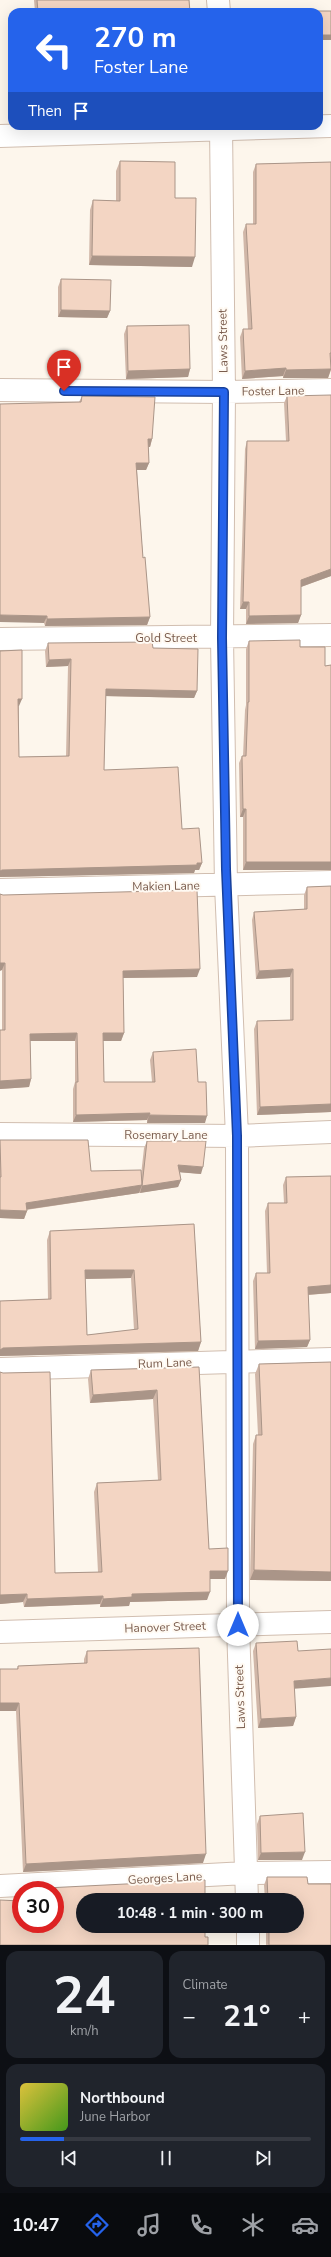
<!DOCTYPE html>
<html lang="en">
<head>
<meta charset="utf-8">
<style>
	:root { --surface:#171b24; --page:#20242c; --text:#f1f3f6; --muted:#9ea1a6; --line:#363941; --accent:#2563eb }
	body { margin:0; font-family:"Nunito Sans",sans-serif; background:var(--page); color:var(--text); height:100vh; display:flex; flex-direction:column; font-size:15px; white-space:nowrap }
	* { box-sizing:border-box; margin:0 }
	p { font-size:13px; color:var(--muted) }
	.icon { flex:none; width:22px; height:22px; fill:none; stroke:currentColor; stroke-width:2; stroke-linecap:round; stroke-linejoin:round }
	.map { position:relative; height:1945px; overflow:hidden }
	.sheet { display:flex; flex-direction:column; gap:6px; padding:6px; background:#0d0f14; flex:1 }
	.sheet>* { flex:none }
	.banner { position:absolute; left:8px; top:8px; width:315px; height:122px; border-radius:12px; box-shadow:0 4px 16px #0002; background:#2563eb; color:#fff; overflow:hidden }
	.speed { position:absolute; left:12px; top:1881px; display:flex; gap:8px; font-size:20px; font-weight:700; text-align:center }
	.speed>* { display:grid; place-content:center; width:52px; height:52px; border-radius:50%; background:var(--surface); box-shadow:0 4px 16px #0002; line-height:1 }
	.speed .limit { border:6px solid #d22; background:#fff; color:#111 }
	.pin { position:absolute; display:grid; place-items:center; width:34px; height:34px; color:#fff; margin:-41px -17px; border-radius:50% 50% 50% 0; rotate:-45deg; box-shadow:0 0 4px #0007 }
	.pin .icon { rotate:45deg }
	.me { position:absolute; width:44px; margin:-22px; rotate:0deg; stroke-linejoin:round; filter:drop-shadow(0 0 3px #0008) }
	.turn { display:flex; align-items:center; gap:14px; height:84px; padding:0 20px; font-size:18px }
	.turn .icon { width:52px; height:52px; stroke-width:2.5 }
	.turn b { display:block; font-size:28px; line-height:34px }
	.then { display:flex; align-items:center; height:38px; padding:0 20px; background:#0003; gap:8px; font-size:15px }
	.big { font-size:30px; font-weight:700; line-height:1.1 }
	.sheet .tile { flex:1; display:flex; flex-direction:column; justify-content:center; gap:6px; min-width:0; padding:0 14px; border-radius:12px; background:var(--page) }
	.sheet .dial { align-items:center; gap:0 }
	.dial b { font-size:52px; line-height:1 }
	.song { display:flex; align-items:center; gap:12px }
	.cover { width:48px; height:48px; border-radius:6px; background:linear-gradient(135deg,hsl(50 70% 55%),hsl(100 70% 35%)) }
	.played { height:4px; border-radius:2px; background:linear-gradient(90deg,var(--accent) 15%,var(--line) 15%) }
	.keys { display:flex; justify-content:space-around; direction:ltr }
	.heat { display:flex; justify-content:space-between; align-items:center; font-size:22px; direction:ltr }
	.sheet .tiles { flex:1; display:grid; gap:6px; grid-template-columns:1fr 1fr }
	.tile:last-child { grid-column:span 2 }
	.trip { position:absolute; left:76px; top:1893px; width:228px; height:40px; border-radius:20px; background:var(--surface); box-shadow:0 4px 16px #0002; font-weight:700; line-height:40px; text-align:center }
	.tab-bar { display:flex; height:64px; justify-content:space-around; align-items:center; background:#090b0e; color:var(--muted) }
	.tab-bar .icon { width:28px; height:28px }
	.tab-bar .current { color:var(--accent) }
	.tab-bar b { font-size:18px; color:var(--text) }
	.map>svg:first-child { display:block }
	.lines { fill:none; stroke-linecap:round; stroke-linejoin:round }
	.minor-casing { stroke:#d1beb0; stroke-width:24 }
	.minor { stroke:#fff; stroke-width:22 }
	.wall { fill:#d1b7a8; fill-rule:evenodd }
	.shaded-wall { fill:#aa9588 }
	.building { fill:#f3d5c3; stroke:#aa9588; fill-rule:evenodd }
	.route-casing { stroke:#184099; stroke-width:10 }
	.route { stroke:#2563eb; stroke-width:7 }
	.labels { text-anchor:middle; stroke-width:4; stroke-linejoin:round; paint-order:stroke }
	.street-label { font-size:12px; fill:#7a5c4d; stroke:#fffaf3 }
</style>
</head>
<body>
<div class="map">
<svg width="331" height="1945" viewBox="0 0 331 1945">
	<rect width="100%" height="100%" fill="#fdf6ec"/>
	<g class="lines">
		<defs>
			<path id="minor" d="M218 0 219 12
				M221 126 224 392 222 638 226 885 237 1136 238 1625 247 1900
				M0 136 331 126
				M0 390 224 392 331 390
				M0 639 331 635
				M0 890 331 882
				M0 1134 237 1136 331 1132
				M0 1369 331 1359
				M0 1632 331 1622
				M0 1886 246 1873 331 1872
				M248 1926V1945"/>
		</defs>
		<use href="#minor" class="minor-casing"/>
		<use href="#minor" class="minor"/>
	</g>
	<path class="wall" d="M34 0H189L190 12H35Z
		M120 161 175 198 192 267 89 265 90 210 93 200 116 201V171Z
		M331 162V370L328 378H283V376L242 379 240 337 243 329H248L243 232 246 224H253V172L256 164Z
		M61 279 110 311 107 318 58 317V287Z
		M127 326 190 369 188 377 126 379 124 334Z
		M82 396 152 439 150 447H148L149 463 146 470H137L143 558 150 617 147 625 45 626 44 623 79 402Z
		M287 396 331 576 301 587V615L298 623 246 624V609H240L245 449 247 441H286L284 403Z
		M249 641 300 647 325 666 331 665V870H243V817H240L239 763 242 756H243L245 710 246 705V649Z
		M48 643 153 648 197 691 194 698 106 696 104 770 182 829 202 863 199 870H195L194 873 0 877V651L19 706V757L66 756 68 666 46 667 45 651Z
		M331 886V1112L257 1115 254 1029 257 1021 290 1020V977L256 979 252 920 254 912 304 909V895L307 887Z
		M0 894 197 977 123 978 124 1033 121 1041H103L104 1082H152L150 1060 153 1052 198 1082 205 1123H147V1120L73 1122V1089L75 1082V1041H30L31 1079 29 1087 0 1089V1030H2V970Z
		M0 1140 91 1171 141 1175 144 1148 147 1141 201 1174 180 1172 181 1180 178 1187 26 1210 27 1211 24 1219 0 1218Z
		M331 1176V1293L308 1295 310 1340 307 1347 255 1349 253 1281 256 1273H267L265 1211 268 1203H284L283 1185 286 1177Z
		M194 1224 201 1342 198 1351 0 1356V1301L48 1299 47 1240 50 1231ZM131 1278 134 1330 87 1335 85 1279Z
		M331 1362V1581L250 1580 253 1444 256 1435H258L255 1374 259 1364Z
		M199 1367 209 1549 225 1579H210L207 1600 130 1602 129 1606 100 1607V1604L24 1607 23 1602 0 1604V1372L55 1573 98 1572 94 1492 97 1483 158 1480 153 1399 90 1403 88 1379 91 1370Z
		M256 1643 294 1689 296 1717 293 1726 258 1728 253 1651Z
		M87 1651 203 1863 23 1872 16 1711 17 1669 18 1666 84 1663V1659Z
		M260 1816 302 1860H258L257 1824Z
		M267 1877 308 1884 331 1945H266V1926H297V1900H265L264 1885Z"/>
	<path class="shaded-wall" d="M319 35H331V40H319Z
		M92 256 195 257 192 267 89 265Z
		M61 310 110 311 107 318 58 317Z
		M286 368 283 376 242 379 245 371Z
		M190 369 188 377 126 379 128 371Z
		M331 369 328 378H283L286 370Z
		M148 439H152L150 447 145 446Z
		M136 463H149L146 470H134Z
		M331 569V576L298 588 301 580Z
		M243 602H249L246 609H240Z
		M0 615 47 616 44 623 0 622Z
		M301 615 298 623 246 624 249 616Z
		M150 617 147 625 45 626 47 619Z
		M71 659 68 666 46 667 49 660Z
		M106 689 197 691 194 698 103 696Z
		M18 699H22L19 706H16Z
		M243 809H246L243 817H240Z
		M246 862H331V870H243Z
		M197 863H202L199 870H195L194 873 0 877V871L2 870Z
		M0 963H5L2 970 0 971Z
		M200 969 197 977 121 978 123 971Z
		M293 969 290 977 256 979 259 971Z
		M77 1033 75 1041H27L30 1034Z
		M103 1033H124L121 1041H100Z
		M31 1079 29 1087 0 1089V1081Z
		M331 1104V1112L257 1115 260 1107Z
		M150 1113 147 1120 73 1122 76 1115Z
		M149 1115 207 1116 205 1123H147Z
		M178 1165 203 1167 201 1174 176 1172Z
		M181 1180 178 1187 140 1193 142 1186Z
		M142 1185 139 1193 23 1210 26 1203Z
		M0 1210 27 1211 24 1219 0 1218Z
		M85 1270H134L131 1278 82 1279Z
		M331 1285V1293L305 1295 308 1287Z
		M310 1340 307 1347 255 1349 258 1341Z
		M201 1342 198 1351 0 1356V1350L3 1348Z
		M157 1390 153 1399 90 1403 93 1395Z
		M254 1570 331 1572V1581L250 1580Z
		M210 1571H228L225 1579H207Z
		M210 1592 207 1600 130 1602 129 1606 100 1607 103 1599 132 1594Z
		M27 1594 23 1602 0 1604V1595Z
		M103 1596 100 1604 24 1607 27 1599Z
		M331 1678V1686L291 1689 294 1681Z
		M0 1703H19L16 1711H0Z
		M296 1717 293 1726 258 1728 261 1719Z
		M305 1852 302 1860H258L261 1853Z
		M206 1854 203 1863 23 1872 26 1864Z"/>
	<path class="building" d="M37 0H189L190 12H38Z
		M304 11H331V35H319V12H304Z
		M120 161 175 162V198H196L195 257 92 256 93 200 120 201Z
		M331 162V353H330L331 369 286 370V368L245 371 243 329H252L246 224H256V164Z
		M61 279 111 280 110 311 61 310Z
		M189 325 190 369 128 371 127 326Z
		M331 395V569L301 580V615L249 616V602H243L247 441H289L287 396Z
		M82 396 155 397 152 439H148L149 463H136L143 558 145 557 150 617 47 619V616L0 615V404L81 402Z
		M300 640V647H325V666L331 665V862H246V809H243L242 756H246L248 702H249V641Z
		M152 642 153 648 198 649 197 691 106 689 104 770 178 767 182 829 199 828 202 863H197V865L2 870 0 871V651L22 650V699H18L19 757 69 756 71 659 49 660 48 643Z
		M331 886V1104L260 1107 257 1021 293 1020V969L259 971 254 912 307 909V887Z
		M197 890 200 969 123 971 124 1033H103L104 1082H155L153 1052 196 1049 198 1082H206L207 1116 149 1115 150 1113 76 1115V1082H78L77 1033 30 1034 31 1079 0 1081V1030H5V963H0V894L3 895Z
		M0 1140H88L91 1171 141 1170 142 1185 26 1203 27 1211 0 1210V1177H1Z
		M147 1141H206L203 1167 178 1165 181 1180 142 1186Z
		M331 1176V1285L308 1287 310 1340 258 1341 256 1273H270L268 1203H287L286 1177Z
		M194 1224 201 1342 3 1348 0 1350V1301L51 1299 50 1231ZM85 1270H134L138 1329 87 1335Z
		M331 1362V1572L254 1570 256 1435H262L259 1364Z
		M199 1367 209 1549 228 1548V1571H210V1592L132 1594V1597L103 1599V1596L27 1599V1594L0 1595V1372L3 1373 50 1372 55 1573 102 1572 97 1483 161 1480 157 1390 93 1395 91 1370Z
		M297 1641 298 1651 331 1649V1678L294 1681 296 1717 261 1719 256 1643Z
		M199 1648 206 1854 26 1864 19 1703H0V1669H18V1666L87 1663V1651Z
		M303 1813 305 1852 261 1853 260 1816Z
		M267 1877H307L308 1884H331V1945H269V1926H297V1900H268Z
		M205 1880V1900H83V1926H205V1937H208V1945H0V1900L21 1901V1924H55V1890H26V1889Z"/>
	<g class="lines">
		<defs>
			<path id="route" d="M64 391 224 392 222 638 226 869 237 1136 238 1625"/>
		</defs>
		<use href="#route" class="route-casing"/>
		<use href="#route" class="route"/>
	</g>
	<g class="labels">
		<g class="street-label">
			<text transform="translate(223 341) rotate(-91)" y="4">Laws Street</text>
			<text transform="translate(273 391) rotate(-1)" y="4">Foster Lane</text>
			<text x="166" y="642">Gold Street</text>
			<text transform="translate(166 886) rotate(-1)" y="4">Makien Lane</text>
			<text x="166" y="1139">Rosemary Lane</text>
			<text transform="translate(165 1363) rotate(-2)" y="4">Rum Lane</text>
			<text transform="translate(165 1627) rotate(-2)" y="4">Hanover Street</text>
			<text transform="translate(240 1697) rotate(-92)" y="4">Laws Street</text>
			<text transform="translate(165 1878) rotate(-3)" y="4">Georges Lane</text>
		</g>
	</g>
</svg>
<div class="speed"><div class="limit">30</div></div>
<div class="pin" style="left:64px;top:391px;background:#d93025"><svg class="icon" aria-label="arrive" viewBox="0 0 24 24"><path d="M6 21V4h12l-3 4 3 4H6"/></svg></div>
<svg class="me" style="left:238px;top:1625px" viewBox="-20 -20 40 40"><circle r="19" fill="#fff"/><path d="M0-13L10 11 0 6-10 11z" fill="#2563eb"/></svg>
<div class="trip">10:48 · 1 min · 300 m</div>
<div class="banner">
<div class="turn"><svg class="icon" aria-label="left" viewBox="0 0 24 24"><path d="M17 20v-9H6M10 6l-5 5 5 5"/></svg><div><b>270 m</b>Foster Lane</div></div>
<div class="then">Then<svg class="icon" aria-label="arrive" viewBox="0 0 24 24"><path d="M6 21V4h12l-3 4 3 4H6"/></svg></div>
</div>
</div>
<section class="sheet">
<div class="tiles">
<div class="tile dial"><b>24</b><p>km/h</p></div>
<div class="tile"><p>Climate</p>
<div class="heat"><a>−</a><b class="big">21°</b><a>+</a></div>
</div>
<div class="tile">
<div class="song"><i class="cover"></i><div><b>Northbound</b><p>June Harbor</p></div></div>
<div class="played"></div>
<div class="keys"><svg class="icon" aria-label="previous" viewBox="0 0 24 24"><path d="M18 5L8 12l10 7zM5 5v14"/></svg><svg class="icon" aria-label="pause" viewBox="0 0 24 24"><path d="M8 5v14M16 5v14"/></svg><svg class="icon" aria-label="next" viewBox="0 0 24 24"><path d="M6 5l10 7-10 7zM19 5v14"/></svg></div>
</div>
</div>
</section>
<nav class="tab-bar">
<b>10:47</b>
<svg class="icon current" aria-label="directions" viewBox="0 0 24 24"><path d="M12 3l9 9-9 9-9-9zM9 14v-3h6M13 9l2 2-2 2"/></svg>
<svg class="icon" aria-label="music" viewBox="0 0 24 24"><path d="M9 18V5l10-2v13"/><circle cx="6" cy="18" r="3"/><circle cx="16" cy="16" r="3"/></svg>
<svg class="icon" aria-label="phone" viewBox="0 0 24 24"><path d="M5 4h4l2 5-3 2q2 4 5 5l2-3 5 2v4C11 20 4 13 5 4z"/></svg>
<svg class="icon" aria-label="climate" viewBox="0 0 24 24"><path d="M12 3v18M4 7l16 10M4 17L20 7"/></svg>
<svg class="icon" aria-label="car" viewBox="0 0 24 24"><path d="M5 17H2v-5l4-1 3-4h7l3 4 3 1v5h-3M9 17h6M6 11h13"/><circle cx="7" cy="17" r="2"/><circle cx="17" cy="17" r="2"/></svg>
</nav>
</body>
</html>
